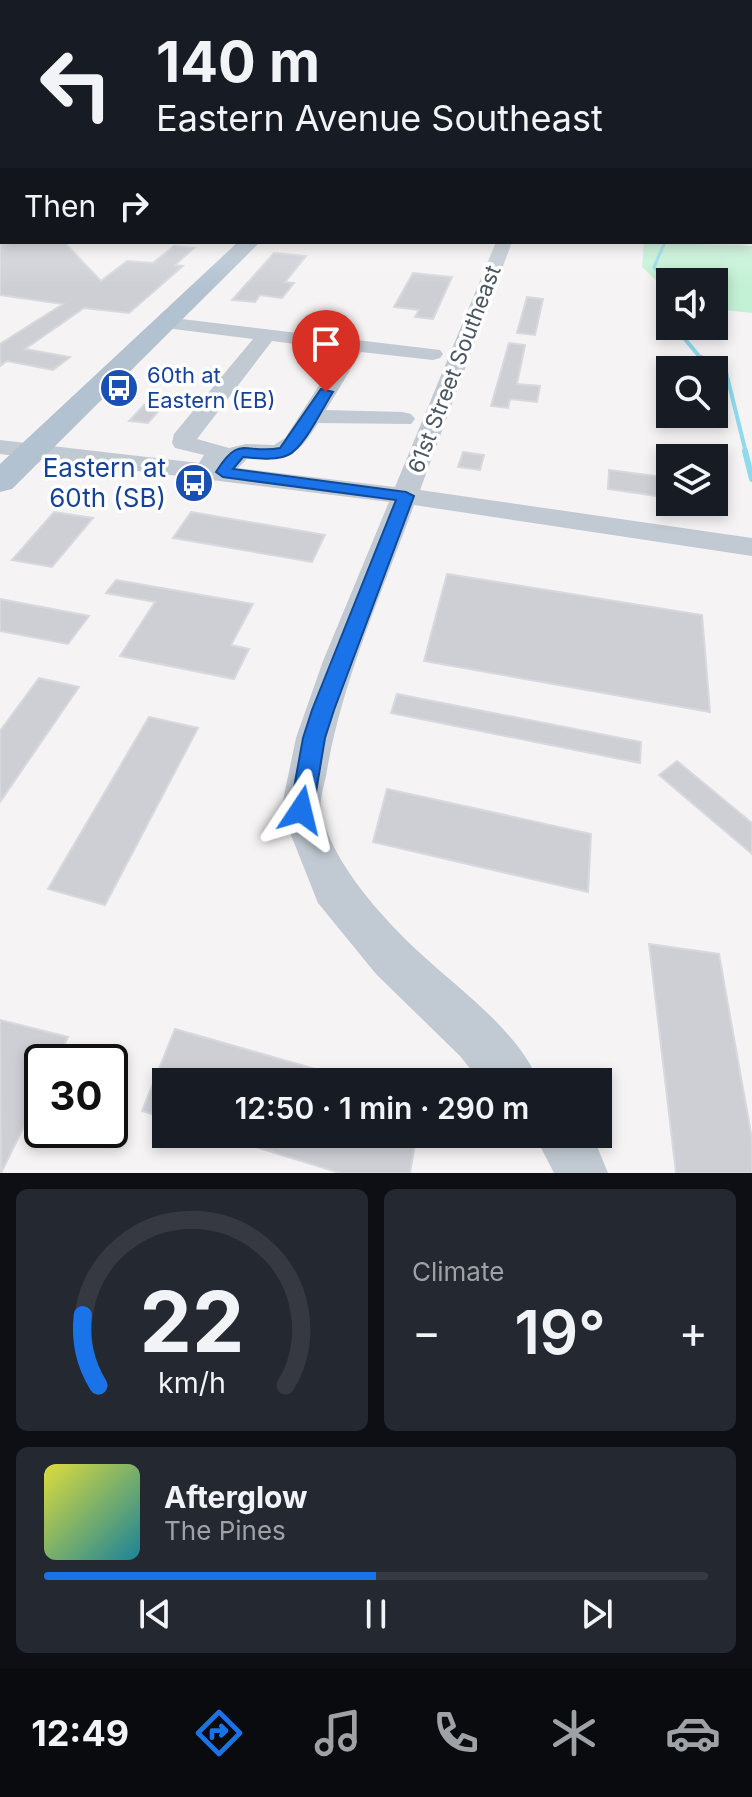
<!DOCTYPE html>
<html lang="en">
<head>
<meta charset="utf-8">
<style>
	:root { --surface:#171b24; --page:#242831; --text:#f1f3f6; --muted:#9ea1a6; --line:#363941; --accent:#1a73e8 }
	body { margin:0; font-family:Inter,sans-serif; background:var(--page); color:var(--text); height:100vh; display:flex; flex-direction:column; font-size:30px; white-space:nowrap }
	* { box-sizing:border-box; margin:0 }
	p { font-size:26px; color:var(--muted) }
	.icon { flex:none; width:44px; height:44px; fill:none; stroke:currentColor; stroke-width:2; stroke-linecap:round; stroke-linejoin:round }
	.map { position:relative; height:1173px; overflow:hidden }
	.sheet { display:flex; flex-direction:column; gap:16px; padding:16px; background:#0d0f14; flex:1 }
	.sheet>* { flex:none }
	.banner { position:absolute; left:0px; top:0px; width:752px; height:244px; box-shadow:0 4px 12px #0003; background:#171b24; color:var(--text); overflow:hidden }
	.fabs { position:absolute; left:656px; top:268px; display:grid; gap:16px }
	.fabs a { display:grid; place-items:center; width:72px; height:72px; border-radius:0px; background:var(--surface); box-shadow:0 4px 12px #0003; font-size:40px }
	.speed { position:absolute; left:24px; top:1044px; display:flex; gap:16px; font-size:40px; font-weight:700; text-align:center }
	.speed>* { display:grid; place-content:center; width:104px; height:104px; border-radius:50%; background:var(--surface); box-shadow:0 4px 12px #0003; line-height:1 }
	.speed .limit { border:4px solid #111; border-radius:12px; background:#fff; color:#111 }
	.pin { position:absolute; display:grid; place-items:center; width:68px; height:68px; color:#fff; margin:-82px -34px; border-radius:50% 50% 50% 0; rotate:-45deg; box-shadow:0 0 8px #0007 }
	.pin .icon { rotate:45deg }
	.me { position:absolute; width:88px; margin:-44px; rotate:10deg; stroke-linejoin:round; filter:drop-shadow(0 0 6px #0008) }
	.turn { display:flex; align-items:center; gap:28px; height:168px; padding:0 24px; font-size:36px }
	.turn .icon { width:104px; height:104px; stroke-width:2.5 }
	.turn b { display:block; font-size:56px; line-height:68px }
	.then { display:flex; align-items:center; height:76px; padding:0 24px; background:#0003; gap:16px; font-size:30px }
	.big { font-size:60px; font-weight:600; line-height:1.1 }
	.sheet .tile { flex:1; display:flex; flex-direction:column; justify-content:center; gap:12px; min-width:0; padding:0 28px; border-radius:12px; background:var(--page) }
	.sheet .dial { align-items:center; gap:0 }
	.dial svg { height:208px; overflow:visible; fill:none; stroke:var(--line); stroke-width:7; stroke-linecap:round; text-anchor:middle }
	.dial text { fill:var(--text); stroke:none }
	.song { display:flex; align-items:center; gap:24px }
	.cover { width:96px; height:96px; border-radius:12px; background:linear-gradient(135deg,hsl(60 70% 55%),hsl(190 70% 35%)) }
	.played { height:8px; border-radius:4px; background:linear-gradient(90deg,var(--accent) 50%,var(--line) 50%) }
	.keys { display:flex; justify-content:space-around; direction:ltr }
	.heat { display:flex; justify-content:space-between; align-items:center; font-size:44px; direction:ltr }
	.sheet .tiles { flex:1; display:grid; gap:16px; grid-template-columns:1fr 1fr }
	.tile:last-child { grid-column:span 2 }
	.trip { position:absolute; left:152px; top:1068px; width:460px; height:80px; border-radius:0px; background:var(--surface); box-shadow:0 4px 12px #0003; font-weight:600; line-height:80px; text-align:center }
	.tabs { display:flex; height:128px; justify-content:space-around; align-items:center; background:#090b0e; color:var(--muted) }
	.tabs .icon { width:56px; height:56px }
	.tabs .on { color:var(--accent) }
	.tabs b { font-size:36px; color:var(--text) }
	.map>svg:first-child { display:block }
	.green { fill:#c3f1d5 }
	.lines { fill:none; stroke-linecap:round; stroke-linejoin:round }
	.stream-far2 { stroke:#90daee; stroke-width:3 }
	.stream-far1 { stroke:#90daee; stroke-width:4 }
	.stream { stroke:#90daee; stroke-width:6 }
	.building { fill:#cdcfd5; stroke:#d7d9de; stroke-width:2 }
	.minor { fill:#c1cad2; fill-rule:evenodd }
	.major { fill:#b3c2d1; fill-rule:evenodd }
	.route { fill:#1a73e8; stroke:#114b97; stroke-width:2 }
	.labels { text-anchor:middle; stroke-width:7; stroke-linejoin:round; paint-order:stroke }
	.far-street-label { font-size:22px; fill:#4a5661; stroke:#fff }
	.far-transit-label { font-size:22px; fill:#164399; stroke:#fff; text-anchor:start }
	.transit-label { font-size:26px; fill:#164399; stroke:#fff; text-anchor:end }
</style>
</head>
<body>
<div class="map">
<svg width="752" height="1173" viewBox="0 0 752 1173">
	<rect width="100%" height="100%" fill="#f5f3f3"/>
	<path class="green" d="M644 242 752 246V313L714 309V282H670V305L658 304 657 281 642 267Z"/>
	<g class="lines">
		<path class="stream-far2" d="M665 242 654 267 667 283 666 314"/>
		<path class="stream-far1" d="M666 312 670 321
			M674 326 699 356 725 368 746 453"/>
		<path class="stream" d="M745 451 752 479"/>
	</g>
	<path class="building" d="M0 242H64L101 281 127 261 153 263 174 246 194 248 175 265 183 266 129 313 84 308 25 349 70 357 53 370 7 361 0 366V344L63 304 0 295Z
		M274 253 306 256 285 282 294 283 282 298 260 295 255 302 232 300Z
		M413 273 452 277 433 319 415 317 419 310 394 307Z
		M527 297 543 299 535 335 517 333Z
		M509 343 525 345 517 384 540 386 537 402 510 399 508 408 491 406Z
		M144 405 162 407 148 423 129 421Z
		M463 452 484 455 480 470 458 467Z
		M609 470 670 478V498L608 489Z
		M54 512 93 518 52 567 12 560Z
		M191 512 325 535 312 562 173 538Z
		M447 574 702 615 710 712 424 661Z
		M116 580 253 604 231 645 249 649 234 679 120 656 155 602 106 593Z
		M0 599 89 616 68 644 0 631Z
		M39 678 79 687 0 802V731Z
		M397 694 641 742 640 763 391 713Z
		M149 717 198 728 105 905 48 889Z
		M677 761 752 823V854L659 775Z
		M387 789 591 834 588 892 373 842Z
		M649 944 719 954 752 1139V1173H676Z
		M0 1020 68 1037 56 1062H42V1090L1 1173Z
		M175 1029 343 1077 342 1082H166V1119L142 1111Z
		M228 1134H417L410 1173H340L227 1138Z"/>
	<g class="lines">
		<path class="minor" d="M0 128H2V134H0Z
			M2 159V167L0 168V160Z
			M496 242H512L420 490 752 538V556L414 505C382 593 341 683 326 776 324 786 319 801 321 812 332 863 383 919 421 954 461 991 518 1031 539 1082H481L460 1056 376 974 318 903 281 810 296 738 323 661 389 502 0 454V440L199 463 204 455 175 448 172 443 174 434 253 339 158 327 155 323 158 319 165 317 440 350 443 354 440 358 433 360 361 352 326 410 403 412 411 414 415 419 411 424 318 423C296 459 287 460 247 459L238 468 395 487ZM272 341 342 350 285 438 274 445 246 444 229 448 197 439Z
			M534 1134H592L608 1173H554Z"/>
		<path class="major" d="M238 242H260L12 489 0 492V464Z"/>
	</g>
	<linearGradient id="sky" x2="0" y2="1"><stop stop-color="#85c3ea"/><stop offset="0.43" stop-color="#fafafa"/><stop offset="1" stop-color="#fafafa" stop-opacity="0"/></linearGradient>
	<rect width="752" height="289" fill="url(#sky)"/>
	<path class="route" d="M321 389 333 392C323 407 304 448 288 455 275 461 258 458 243 457L233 469 406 492 414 496 334 710 325 738 313 810 310 818 301 821 293 818 290 810 303 738 312 710 396 500 223 477 216 472C240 433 245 455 280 448Z"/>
	<defs>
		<symbol id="bus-disc" viewBox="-11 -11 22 22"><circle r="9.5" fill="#1a4fb4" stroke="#fff"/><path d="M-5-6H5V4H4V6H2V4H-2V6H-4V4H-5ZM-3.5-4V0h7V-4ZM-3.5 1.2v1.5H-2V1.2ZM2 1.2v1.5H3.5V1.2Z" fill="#fff"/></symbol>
	</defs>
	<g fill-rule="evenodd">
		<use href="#bus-disc" x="97" y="366" width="44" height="44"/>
		<use href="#bus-disc" x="172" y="461" width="44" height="44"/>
	</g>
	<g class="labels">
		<g class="far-street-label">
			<text transform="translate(454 369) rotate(-69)" y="8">61st Street Southeast</text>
		</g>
		<g class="far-transit-label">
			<text x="147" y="383">60th at<tspan x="147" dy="25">Eastern (EB)</tspan></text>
		</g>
		<g class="transit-label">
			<text x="166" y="477">Eastern at<tspan x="166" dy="30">60th (SB)</tspan></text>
		</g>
	</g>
</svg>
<div class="fabs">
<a><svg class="icon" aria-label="sound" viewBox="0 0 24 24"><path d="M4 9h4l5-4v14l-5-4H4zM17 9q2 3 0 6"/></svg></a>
<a><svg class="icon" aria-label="search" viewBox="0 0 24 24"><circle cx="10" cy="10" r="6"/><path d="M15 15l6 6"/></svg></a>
<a><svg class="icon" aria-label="layers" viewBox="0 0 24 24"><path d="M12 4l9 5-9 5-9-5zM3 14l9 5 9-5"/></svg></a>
</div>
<div class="speed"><div class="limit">30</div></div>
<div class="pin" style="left:326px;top:392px;background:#d93025"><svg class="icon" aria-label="arrive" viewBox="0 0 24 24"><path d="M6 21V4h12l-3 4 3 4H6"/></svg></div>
<svg class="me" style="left:301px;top:810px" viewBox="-20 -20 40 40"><path d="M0-17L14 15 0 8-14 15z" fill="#1a73e8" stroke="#fff" stroke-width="4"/></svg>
<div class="trip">12:50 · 1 min · 290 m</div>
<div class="banner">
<div class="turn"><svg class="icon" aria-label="left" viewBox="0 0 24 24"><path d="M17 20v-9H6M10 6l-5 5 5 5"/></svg><div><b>140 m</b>Eastern Avenue Southeast</div></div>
<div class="then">Then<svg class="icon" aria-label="right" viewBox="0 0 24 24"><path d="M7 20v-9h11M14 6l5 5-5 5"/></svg></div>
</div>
</div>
<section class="sheet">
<div class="tiles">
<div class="tile dial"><svg viewBox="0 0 100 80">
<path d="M14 69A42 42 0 1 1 86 69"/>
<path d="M14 69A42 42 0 0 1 8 42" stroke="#1a73e8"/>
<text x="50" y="56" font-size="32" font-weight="700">22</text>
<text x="50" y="72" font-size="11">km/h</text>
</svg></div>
<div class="tile"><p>Climate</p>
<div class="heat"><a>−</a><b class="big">19°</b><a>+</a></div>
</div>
<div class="tile">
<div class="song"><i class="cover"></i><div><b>Afterglow</b><p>The Pines</p></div></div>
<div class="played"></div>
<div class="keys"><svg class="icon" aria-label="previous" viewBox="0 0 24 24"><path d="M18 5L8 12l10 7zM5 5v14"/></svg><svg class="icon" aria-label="pause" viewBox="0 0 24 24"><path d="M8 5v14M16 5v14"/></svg><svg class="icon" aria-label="next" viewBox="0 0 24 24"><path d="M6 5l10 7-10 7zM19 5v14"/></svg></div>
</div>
</div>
</section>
<nav class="tabs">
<b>12:49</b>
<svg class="icon on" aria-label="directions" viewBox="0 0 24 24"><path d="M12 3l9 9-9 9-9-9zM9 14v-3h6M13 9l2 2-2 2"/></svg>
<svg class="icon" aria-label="music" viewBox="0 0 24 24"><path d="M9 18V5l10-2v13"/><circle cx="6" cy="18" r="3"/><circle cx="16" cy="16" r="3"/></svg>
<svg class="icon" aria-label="phone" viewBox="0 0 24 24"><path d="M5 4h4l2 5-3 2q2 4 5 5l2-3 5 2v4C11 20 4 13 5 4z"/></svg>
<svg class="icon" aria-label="climate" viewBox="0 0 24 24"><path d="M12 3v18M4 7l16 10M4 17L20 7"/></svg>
<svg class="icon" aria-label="car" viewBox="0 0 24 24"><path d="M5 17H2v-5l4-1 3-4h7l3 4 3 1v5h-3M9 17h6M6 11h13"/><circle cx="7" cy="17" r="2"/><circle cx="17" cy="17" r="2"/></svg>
</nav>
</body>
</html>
